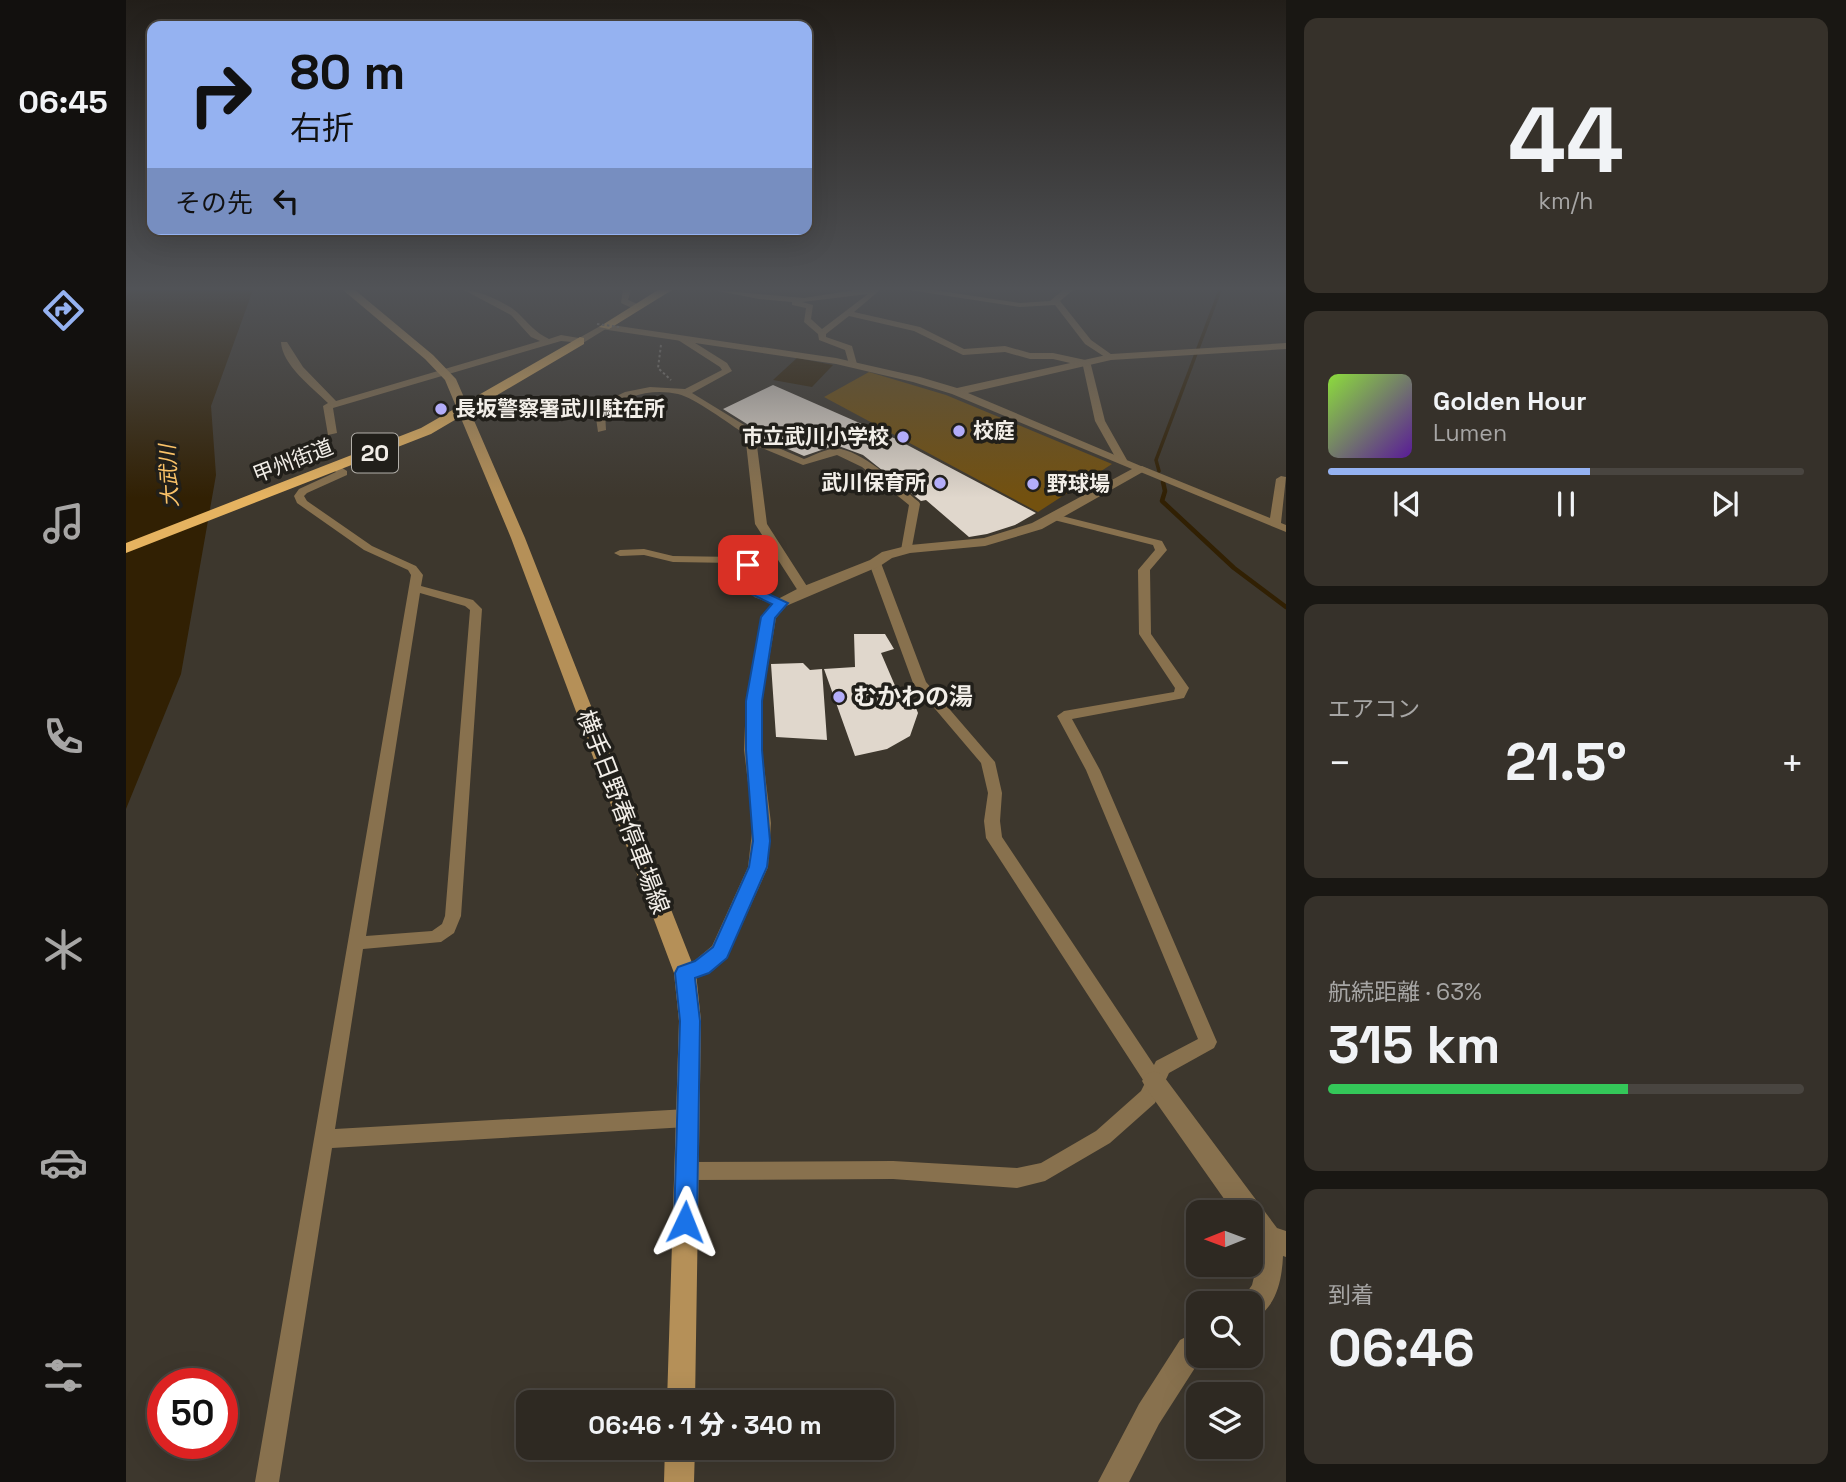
<!DOCTYPE html>
<html lang="ja">
<head>
<meta charset="utf-8">
<style>
	:root { --surface:#2e2922; --page:#36312a; --text:#f1f3f6; --muted:#a7a6a5; --line:#494540; --accent:#95b2f1 }
	body { margin:0; font-family:"Space Grotesk","Noto Sans JP",sans-serif; background:var(--page); color:var(--text); height:100vh; display:flex; flex-direction:column; font-size:26px; white-space:nowrap }
	* { box-sizing:border-box; margin:0 }
	p { font-size:23px; color:var(--muted) }
	.icon { flex:none; width:38px; height:38px; fill:none; stroke:currentColor; stroke-width:2; stroke-linecap:round; stroke-linejoin:round }
	.map { position:relative; flex:1; overflow:hidden }
	.details { display:flex; flex-direction:column; gap:18px; padding:18px; background:#191713; width:560px }
	.details>* { flex:none }
	.guide { position:absolute; left:21px; top:21px; width:665px; height:214px; border-radius:14px; box-shadow:0 7px 28px #0002,0 0 0 2px var(--line); background:#95b2f1; color:#111; overflow:hidden }
	.needle { width:46px; rotate:269deg }
	.buttons { position:absolute; left:1060px; top:1200px; display:grid; gap:14px }
	.buttons a { display:grid; place-items:center; width:77px; height:77px; border-radius:14px; background:var(--surface); box-shadow:0 7px 28px #0002,0 0 0 2px var(--line); font-size:35px }
	.speed { position:absolute; left:21px; top:1368px; display:flex; gap:14px; font-size:35px; font-weight:700; text-align:center }
	.speed>* { display:grid; place-content:center; width:91px; height:91px; border-radius:50%; background:var(--surface); box-shadow:0 7px 28px #0002,0 0 0 2px var(--line); line-height:1 }
	.speed .limit { border:10px solid #d22; background:#fff; color:#111 }
	.pin { position:absolute; display:grid; place-items:center; width:60px; height:60px; color:#fff; margin:-30px; border-radius:14px; box-shadow:0 4px 10px #0006 }
	.me { position:absolute; width:77px; margin:-38px; rotate:2deg; stroke-linejoin:round; filter:drop-shadow(0 0 5px #0008) }
	.turn { display:flex; align-items:center; gap:24px; height:147px; padding:0 28px; font-size:32px }
	.turn .icon { width:91px; height:91px; stroke-width:2.5 }
	.turn b { display:block; font-size:49px; line-height:60px }
	.then { display:flex; align-items:center; height:66px; padding:0 28px; background:#0003; gap:14px; font-size:26px }
	.big { font-size:52px; font-weight:800; line-height:1.1 }
	.details .tile { flex:1; display:flex; flex-direction:column; justify-content:center; gap:10px; min-width:0; padding:0 24px; border-radius:14px; background:var(--page) }
	.details .dial { align-items:center; gap:0 }
	.dial b { font-size:91px; line-height:1 }
	.song { display:flex; align-items:center; gap:21px }
	.cover { width:84px; height:84px; border-radius:10px; background:linear-gradient(135deg,hsl(90 70% 55%),hsl(270 70% 35%)) }
	.played { height:7px; border-radius:4px; background:linear-gradient(90deg,var(--accent) 55%,var(--line) 55%) }
	.keys { display:flex; justify-content:space-around; direction:ltr }
	.heat { display:flex; justify-content:space-between; align-items:center; font-size:38px; direction:ltr }
	.charge { height:10px; border-radius:5px; background:linear-gradient(90deg,#34c759 63%,var(--line) 0) }
	.trip { position:absolute; left:390px; top:1390px; width:378px; height:70px; border-radius:14px; background:var(--surface); box-shadow:0 7px 28px #0002,0 0 0 2px var(--line); font-weight:800; line-height:70px; text-align:center }
	main { display:flex; flex:1; min-height:0 }
	.menu { display:flex; flex-direction:column; width:126px; justify-content:space-around; align-items:center; background:#12100e; color:var(--muted) }
	.menu .icon { width:49px; height:49px }
	.menu .active { color:var(--accent) }
	.menu b { font-size:32px; color:var(--text) }
	.map>svg:first-child { display:block }
	.green { fill:#73510f }
	.water { fill:#312003 }
	.lines { fill:none; stroke-linecap:round; stroke-linejoin:round }
	.stream-far1 { stroke:#312003; stroke-width:3.5 }
	.stream { stroke:#312003; stroke-width:4.5 }
	.building { fill:#e0d7cc }
	.path { stroke:#847f76; stroke-width:2; stroke-dasharray:2.5 2.5; stroke-linecap:butt }
	.minor { fill:#88714e; fill-rule:evenodd }
	.tertiary { fill:#88714e; fill-rule:evenodd }
	.secondary { fill:#b59058; fill-rule:evenodd }
	.trunk { fill:#e6b360; fill-rule:evenodd }
	.path-bridge { stroke:#847f76; stroke-width:2; stroke-dasharray:2.5 2.5; stroke-linecap:butt }
	.route { fill:#1a73e8; stroke:#114b97; stroke-width:2 }
	.poi-dot { fill:#b3adf9; stroke:#211f1a; stroke-width:2.5 }
	.labels { text-anchor:middle; stroke-width:7; stroke-linejoin:round; paint-order:stroke }
	.far-poi-label { font-size:21px; font-weight:bold; fill:#f2eee8; stroke:#211f1a; text-anchor:start }
	.far-street-label { font-size:21px; fill:#f2eee8; stroke:#211f1a }
	.far-water-label { font-size:21px; font-style:italic; fill:#fac268; stroke:#211f1a }
	.shield { fill:#211f1a; stroke:#b3b0aa; stroke-width:2 }
	.shield-label { font-size:23px; font-weight:bold; fill:#f2eee8 }
	.poi-label { font-size:24px; font-weight:bold; fill:#f2eee8; stroke:#211f1a; text-anchor:start }
	.street-label { font-size:24px; fill:#f2eee8; stroke:#211f1a }
</style>
</head>
<body>
<main>
<nav class="menu">
<b>06:45</b>
<svg class="icon active" aria-label="directions" viewBox="0 0 24 24"><path d="M12 3l9 9-9 9-9-9zM9 14v-3h6M13 9l2 2-2 2"/></svg>
<svg class="icon" aria-label="music" viewBox="0 0 24 24"><path d="M9 18V5l10-2v13"/><circle cx="6" cy="18" r="3"/><circle cx="16" cy="16" r="3"/></svg>
<svg class="icon" aria-label="phone" viewBox="0 0 24 24"><path d="M5 4h4l2 5-3 2q2 4 5 5l2-3 5 2v4C11 20 4 13 5 4z"/></svg>
<svg class="icon" aria-label="climate" viewBox="0 0 24 24"><path d="M12 3v18M4 7l16 10M4 17L20 7"/></svg>
<svg class="icon" aria-label="car" viewBox="0 0 24 24"><path d="M5 17H2v-5l4-1 3-4h7l3 4 3 1v5h-3M9 17h6M6 11h13"/><circle cx="7" cy="17" r="2"/><circle cx="17" cy="17" r="2"/></svg>
<svg class="icon" aria-label="filters" viewBox="0 0 24 24"><path d="M4 7h16M4 17h16"/><circle cx="9" cy="7" r="2"/><circle cx="15" cy="17" r="2"/></svg>
</nav>
<div class="map">
<svg width="1160" height="1482" viewBox="0 0 1160 1482">
	<rect width="100%" height="100%" fill="#3d372d"/>
	<path class="green" d="M743 372 820 395 986 464 912 512 698 397Z"/>
	<path class="water" d="M3 290H127L85 406 90 475 55 674 0 809V298Z
		M671 358 707 365 686 387 647 380Z"/>
	<g class="lines">
		<path class="stream-far1" d="M1033 471 1030 460 1094 290"/>
		<path class="stream" d="M1037 482 1039 491 1036 501 1108 568 1160 607"/>
	</g>
	<path class="building" d="M647 385 770 439 910 513 889 525 861 534 843 537 800 500 795 501 737 455 710 445 678 456 634 437 629 429 597 409Z
		M728 634H759L768 649 755 653 773 695 786 698 792 713 784 736 761 749 729 756 698 669 729 667Z
		M677 663 684 670 696 669 701 740 650 737 645 664Z"/>
	<g class="lines">
		<path class="path" d="M535 345 532 368 545 380"/>
		<path class="minor" d="M338 290C353 290 383 304 393 314 403 324 410 333 423 339L435 335 453 338 476 325 483 327 457 343 435 341 207 408 211 433 202 435 197 406 202 403C186 387 156 365 155 342H161L177 367 210 401 414 341 405 337 385 315Z
			M497 290H505L502 300 514 305V309H508L495 303Z
			M587 290 678 298 729 290H754L728 312 794 327 838 349 879 346 904 353H927L964 361 979 421 1001 460 996 463 992 462 969 421 957 366 927 359H904L879 352 837 355 788 331 723 316 700 334V337L726 346 731 364 727 367 723 364 719 350 693 340 692 334 678 322 680 308 666 305V302L633 299ZM742 294 696 329 685 319 687 305 676 302Z
			M783 290H808L894 303 924 301 937 290H947L934 301 965 340 989 357 982 359 959 344 929 305 894 307Z
			M552 336H558L601 363 606 371 566 393 628 431 630 438 678 459C688 455 705 446 715 449 742 455 772 485 793 502L794 504 785 552 781 553 775 550 783 505 736 467 711 455 677 465 631 446 641 524 684 591 678 595 674 594 629 524 619 434C603 424 569 398 552 394 527 388 499 395 479 412L480 430 472 432 469 411 480 401 499 392 524 387 559 389 596 370 594 367 552 340Z
			M210 464 221 471V475L181 493 178 496 181 501 246 546 290 566 297 575 295 586 347 600 356 609 335 916 328 933 315 942 237 949 209 1129 561 1109 568 1112 571 1118 568 1124 561 1127 206 1148 153 1482H129L285 575 282 570 238 550 171 503 168 496 173 489 210 472 205 467ZM294 593 339 606 344 610 319 916 316 924 306 931 240 936Z
			M1016 466 1144 518 1150 479 1155 476 1160 477 1155 523 1160 525V532L1012 471V467Z
			M928 514 1036 541 1041 550 1024 570 1025 634 1063 688 1058 698 1053 699 946 719 974 770 1091 1042 1088 1048 1043 1073 1029 1103 984 1143 919 1181 891 1188 767 1179 561 1180 554 1178 551 1171 554 1164 561 1162 767 1161 891 1168 915 1163 970 1131 1015 1091 1019 1083 860 838 858 821 862 793 855 763 787 683 743 563 745 561 749 560 755 563 800 682 869 762 876 793 874 821 876 837 1028 1065 1030 1061 1072 1039 960 770 931 716 938 711 1048 692 1049 688 1013 634 1012 570 1029 550 1027 545 924 519 922 517Z
			M518 549 547 556 610 557 628 565 637 592 661 603 655 607 628 597 617 567 608 563 547 562 518 555 494 556 488 553 494 550Z"/>
		<path class="tertiary" d="M479 324 710 358 794 377 831 388 985 354 1160 343V349L985 360 842 393 1022 469 916 529 859 546 784 553 766 558 754 566 660 606 650 618 636 701V750L645 823 642 867 601 958 584 973 559 982 551 979 548 973 551 967 568 961 586 946 622 867 627 823 618 750 620 701 637 614 650 600 673 588 744 560 756 552 784 545 858 538 906 523 1006 469 826 394 787 382 710 364 475 329 474 327Z
			M1028 1071 1036 1074 1151 1228 1160 1231V1257L1157 1256C1156 1280 1150 1310 1125 1320V1304H1113L1126 1285 1131 1265V1246L1125 1236V1213H1108L1020 1088 1016 1081 1020 1074Z
			M1073 1330V1356H1079L1074 1360 1033 1424 1003 1482H972L1013 1404 1054 1340Z"/>
		<path class="secondary" d="M217 290H229L307 355 330 379 399 538 570 973 575 1021 569 1402H541L553 1021 548 973 385 538 319 380 299 359Z
			M539 1447H569L568 1482H538Z"/>
		<path class="trunk" d="M532 290H546L483 329 473 327Z
			M454 337 458 338V344L305 434 0 553V543L295 428Z"/>
		<path class="path-bridge" d="M471 324 493 327"/>
	</g>
	<linearGradient id="sky" x2="0" y2="1"><stop stop-color="#221e19"/><stop offset="0.58" stop-color="#515357"/><stop offset="1" stop-color="#515357" stop-opacity="0"/></linearGradient>
	<rect width="1160" height="498" fill="url(#sky)"/>
	<path class="route" d="M622 561 629 565 638 592 662 603 649 618 636 701V750L644 841 641 867 601 958 583 973 569 978 574 1021 571 1222 567 1231 559 1234 551 1231 548 1222 554 1021 549 973 552 967 569 961 587 947 623 867 627 841 620 750V701L635 617 646 604 625 594 615 565Z"/>
	<g class="poi-dot">
		<circle cx="315" cy="409" r="7"/>
		<circle cx="833" cy="431" r="7"/>
		<circle cx="777" cy="437" r="7"/>
		<circle cx="814" cy="483" r="7"/>
		<circle cx="907" cy="484" r="7"/>
		<circle cx="713" cy="697" r="7"/>
	</g>
	<g class="labels">
		<g class="far-poi-label">
			<text x="329" y="416">長坂警察署武川駐在所</text>
			<text x="847" y="438">校庭</text>
			<text x="763" y="444" text-anchor="end">市立武川小学校</text>
			<text x="800" y="490" text-anchor="end">武川保育所</text>
			<text x="921" y="491">野球場</text>
		</g>
		<g class="far-street-label">
			<text transform="translate(167 461) rotate(-21)" y="7">甲州街道</text>
		</g>
		<g class="far-water-label">
			<text transform="translate(43 476) rotate(-93)" y="7">大武川</text>
		</g>
		<rect class="shield" x="226" y="433.5" width="46" height="39" rx="5"/>
		<g class="shield-label">
			<text x="249" y="461">20</text>
		</g>
		<g class="poi-label">
			<text x="727" y="705">むかわの湯</text>
		</g>
		<g class="street-label">
			<text transform="translate(497 812) rotate(69)" y="8">横手日野春停車場線</text>
		</g>
	</g>
</svg>
<div class="buttons">
<a><svg class="needle" viewBox="-14 -14 28 28"><path d="M0-13l5 13h-10z" fill="#e53935"/><path d="M0 13l5-13h-10z" fill="#a7a6a5"/></svg></a>
<a><svg class="icon" aria-label="search" viewBox="0 0 24 24"><circle cx="10" cy="10" r="6"/><path d="M15 15l6 6"/></svg></a>
<a><svg class="icon" aria-label="layers" viewBox="0 0 24 24"><path d="M12 4l9 5-9 5-9-5zM3 14l9 5 9-5"/></svg></a>
</div>
<div class="speed"><div class="limit">50</div></div>
<div class="pin" style="left:622px;top:565px;background:#d93025"><svg class="icon" aria-label="arrive" viewBox="0 0 24 24"><path d="M6 21V4h12l-3 4 3 4H6"/></svg></div>
<svg class="me" style="left:559px;top:1222px" viewBox="-20 -20 40 40"><path d="M0-17L14 15 0 8-14 15z" fill="#1a73e8" stroke="#fff" stroke-width="4"/></svg>
<div class="trip">06:46 · 1 分 · 340 m</div>
<div class="guide">
<div class="turn"><svg class="icon" aria-label="right" viewBox="0 0 24 24"><path d="M7 20v-9h11M14 6l5 5-5 5"/></svg><div><b>80 m</b>右折</div></div>
<div class="then">その先<svg class="icon" aria-label="left" viewBox="0 0 24 24"><path d="M17 20v-9H6M10 6l-5 5 5 5"/></svg></div>
</div>
</div>
<section class="details">
<div class="tile dial"><b>44</b><p>km/h</p></div>
<div class="tile">
<div class="song"><i class="cover"></i><div><b>Golden Hour</b><p>Lumen</p></div></div>
<div class="played"></div>
<div class="keys"><svg class="icon" aria-label="previous" viewBox="0 0 24 24"><path d="M18 5L8 12l10 7zM5 5v14"/></svg><svg class="icon" aria-label="pause" viewBox="0 0 24 24"><path d="M8 5v14M16 5v14"/></svg><svg class="icon" aria-label="next" viewBox="0 0 24 24"><path d="M6 5l10 7-10 7zM19 5v14"/></svg></div>
</div>
<div class="tile"><p>エアコン</p>
<div class="heat"><a>−</a><b class="big">21.5°</b><a>+</a></div>
</div>
<div class="tile"><p>航続距離 · 63%</p><b class="big">315 km</b><div class="charge"></div></div>
<div class="tile"><p>到着</p><b class="big">06:46</b></div>
</section>
</main>
</body>
</html>
